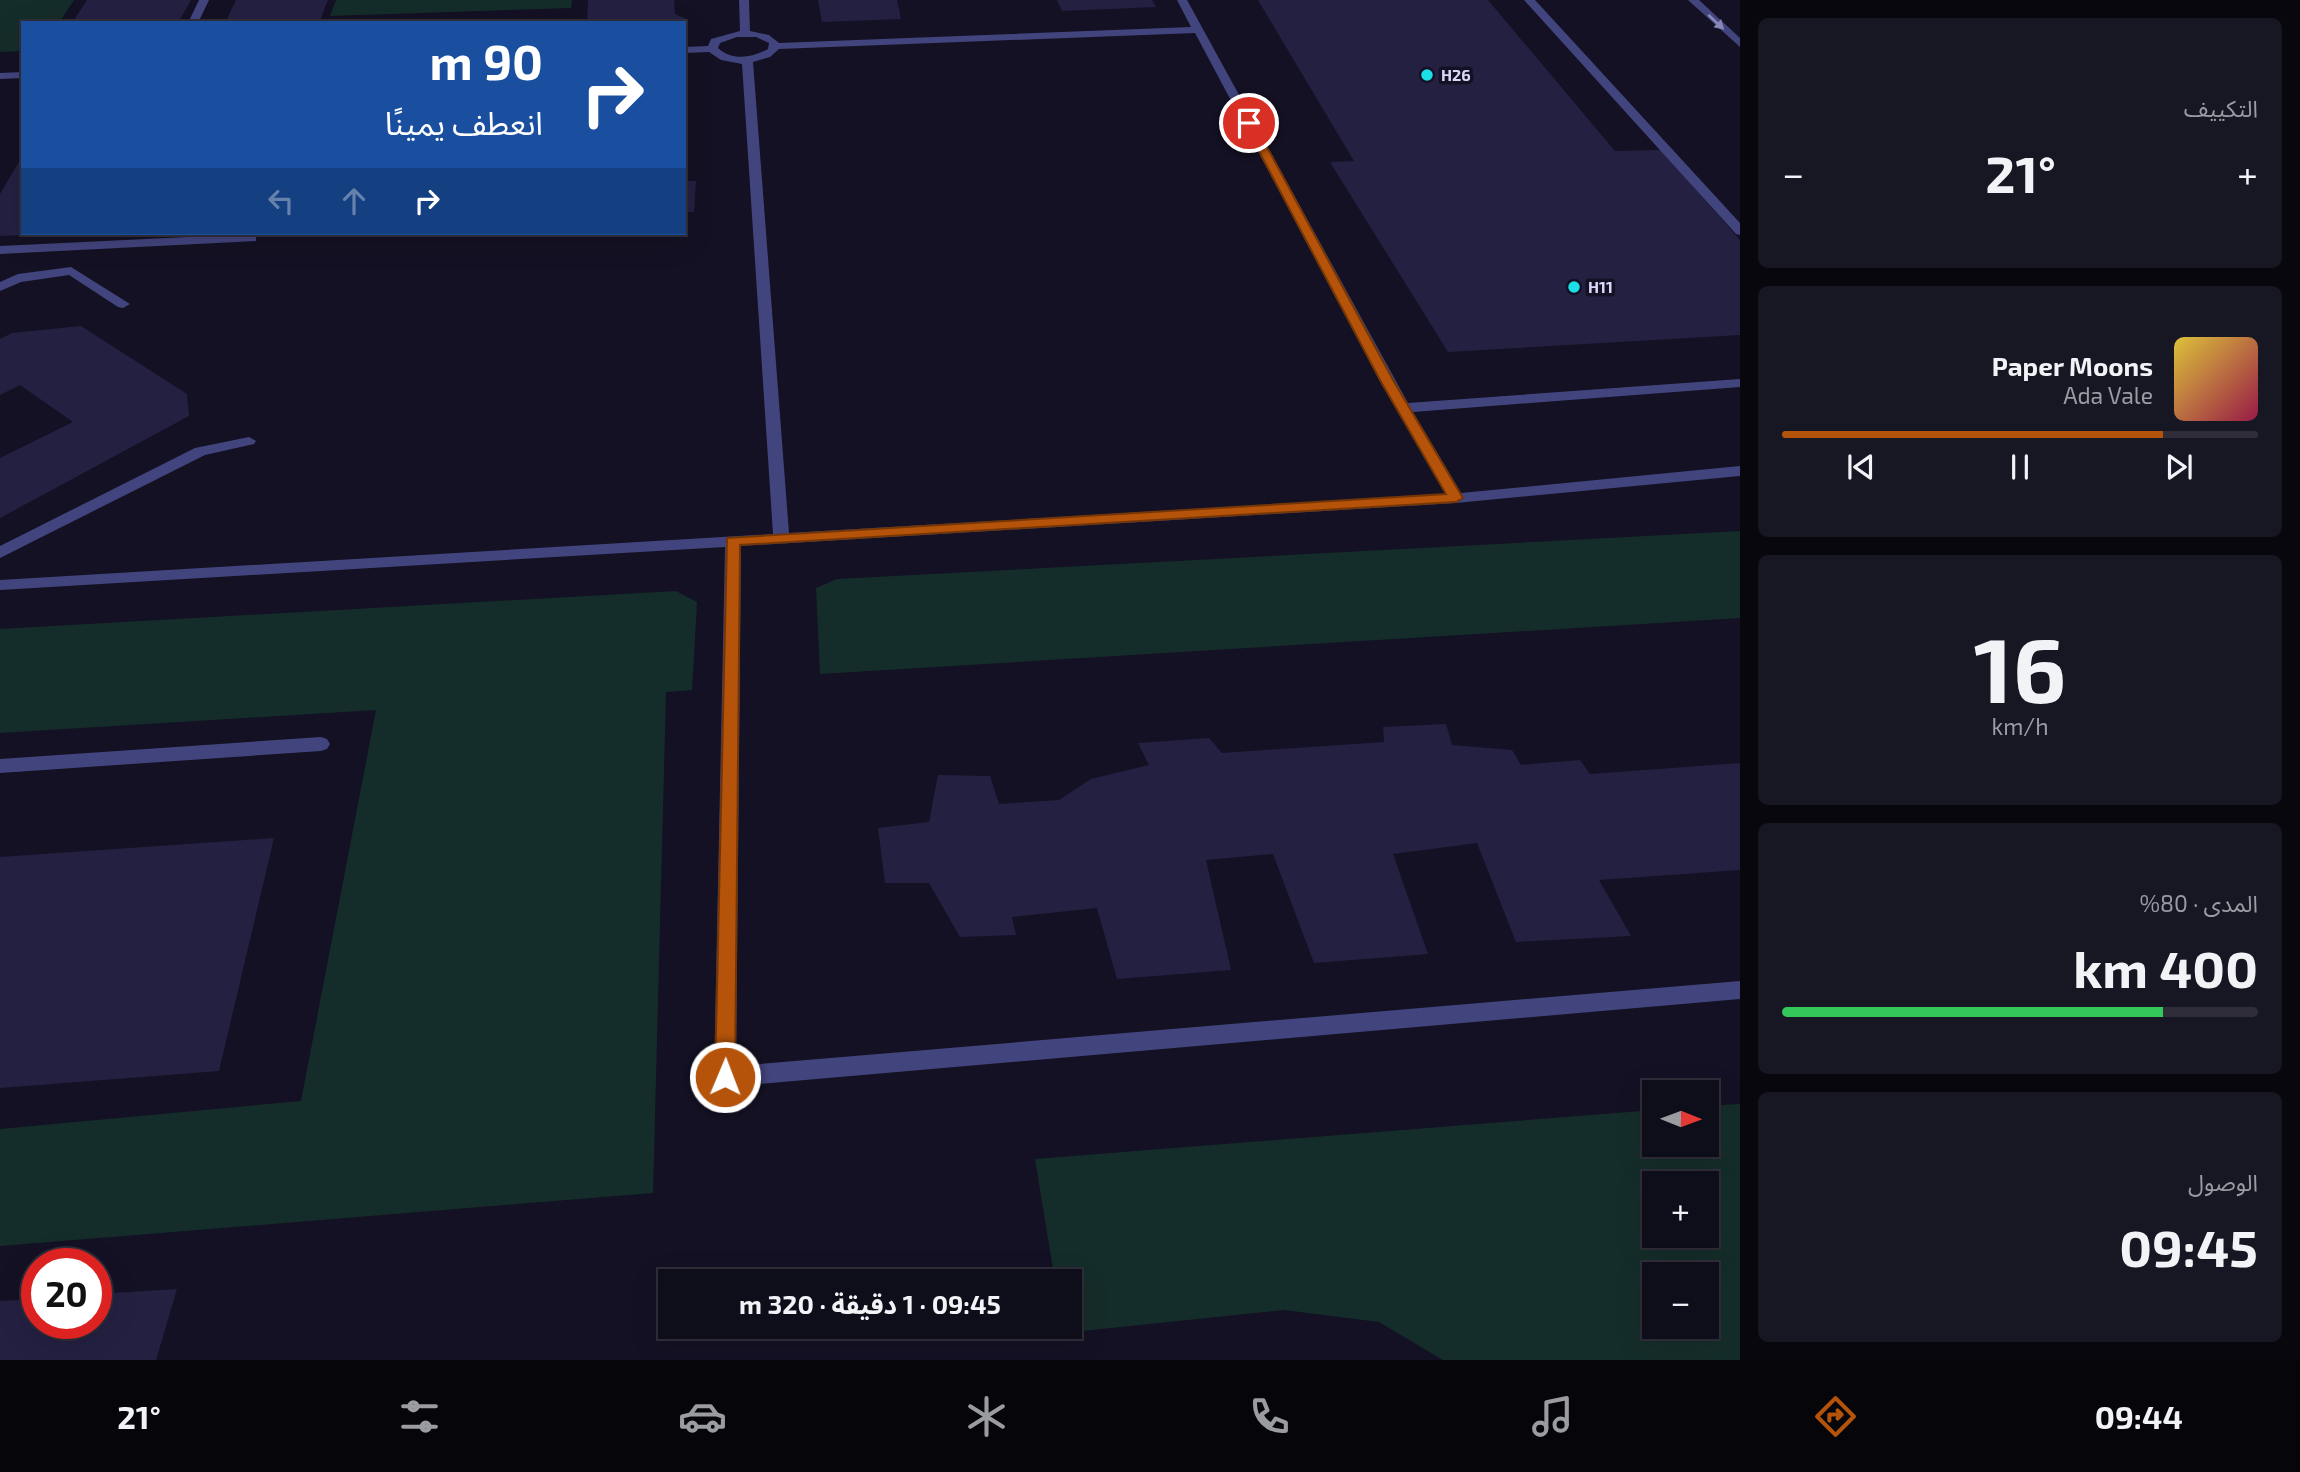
<!DOCTYPE html>
<html lang="ar">
<head>
<meta charset="utf-8">
<style>
	:root { --surface:#0e0d1a; --page:#171623; --text:#f1f3f6; --muted:#9b9ca2; --line:#2e2d39; --accent:#b45309 }
	body { margin:0; font-family:"Exo 2","Noto Sans Arabic",sans-serif; background:var(--page); color:var(--text); direction:rtl; height:100vh; display:flex; flex-direction:column; font-size:26px; white-space:nowrap }
	* { box-sizing:border-box; margin:0 }
	p { font-size:23px; color:var(--muted) }
	.icon { flex:none; width:38px; height:38px; fill:none; stroke:currentColor; stroke-width:2; stroke-linecap:round; stroke-linejoin:round }
	.map { position:relative; flex:1; overflow:hidden; direction:ltr }
	.drawer { display:flex; flex-direction:column; gap:18px; padding:18px; background:#08070e; width:560px }
	.drawer>* { flex:none }
	.banner { position:absolute; left:21px; top:21px; width:665px; height:214px; border-radius:0px; box-shadow:0 7px 28px #0002,0 0 0 2px var(--line); direction:rtl; background:#1a4fa0; color:#fff; overflow:hidden }
	.needle { width:46px; rotate:91deg }
	.tools { position:absolute; left:1642px; top:1080px; display:grid; gap:14px }
	.tools a { display:grid; place-items:center; width:77px; height:77px; border-radius:0px; background:var(--surface); box-shadow:0 7px 28px #0002,0 0 0 2px var(--line); font-size:35px }
	.speed { position:absolute; left:21px; top:1248px; display:flex; gap:14px; font-size:35px; font-weight:700; text-align:center }
	.speed>* { display:grid; place-content:center; width:91px; height:91px; border-radius:50%; background:var(--surface); box-shadow:0 7px 28px #0002,0 0 0 2px var(--line); line-height:1 }
	.speed .limit { border:10px solid #d22; background:#fff; color:#111 }
	.pin { position:absolute; display:grid; place-items:center; width:60px; height:60px; color:#fff; margin:-30px; border:4px solid #fff; border-radius:50%; box-shadow:0 2px 7px #0007 }
	.me { position:absolute; width:77px; margin:-38px; rotate:1deg; stroke-linejoin:round; filter:drop-shadow(0 0 5px #0008) }
	.turn { display:flex; align-items:center; gap:24px; height:147px; padding:0 28px; font-size:32px }
	.turn .icon { width:91px; height:91px; stroke-width:2.5 }
	.turn b { display:block; font-size:49px; line-height:60px }
	.lanes { display:flex; align-items:center; height:66px; padding:0 28px; background:#0003; justify-content:center; gap:35px; direction:ltr }
	.lanes .off { opacity:.35 }
	.big { font-size:52px; font-weight:700; line-height:1.1 }
	.drawer .card { flex:1; display:flex; flex-direction:column; justify-content:center; gap:10px; min-width:0; padding:0 24px; border-radius:10px; background:var(--page) }
	.drawer .dial { align-items:center; gap:0 }
	.dial b { font-size:91px; line-height:1 }
	.song { display:flex; align-items:center; gap:21px }
	.cover { width:84px; height:84px; border-radius:10px; background:linear-gradient(135deg,hsl(50 70% 55%),hsl(340 70% 35%)) }
	.played { height:7px; border-radius:4px; background:linear-gradient(90deg,var(--accent) 80%,var(--line) 80%) }
	.keys { display:flex; justify-content:space-around; direction:ltr }
	.heat { display:flex; justify-content:space-between; align-items:center; font-size:38px; direction:ltr }
	.charge { height:10px; border-radius:5px; background:linear-gradient(90deg,#34c759 80%,var(--line) 0) }
	.trip { position:absolute; left:658px; top:1269px; width:424px; height:70px; border-radius:0px; background:var(--surface); box-shadow:0 7px 28px #0002,0 0 0 2px var(--line); font-weight:700; line-height:70px; text-align:center; direction:rtl }
	.tabs { display:flex; height:112px; justify-content:space-around; align-items:center; background:#06050a; color:var(--muted) }
	.tabs .icon { width:49px; height:49px }
	.tabs .active { color:var(--accent) }
	.tabs b { font-size:32px; color:var(--text) }
	main { display:flex; flex:1; min-height:0 }
	.map>svg:first-child { display:block }
	.green { fill:#152d2a; fill-rule:evenodd }
	.building { fill:#242042 }
	.lines { fill:none; stroke-linecap:round; stroke-linejoin:round }
	.minor { fill:#42447d; fill-rule:evenodd }
	.oneway { fill:#8687b5 }
	.route { fill:#b45309; stroke:#753606; stroke-width:2 }
	.poi-dot { fill:#1bdfe4; stroke:#131123; stroke-width:2.5 }
	.labels { text-anchor:middle; stroke-width:7; stroke-linejoin:round; paint-order:stroke }
	.far-poi-label { font-size:16px; font-weight:bold; fill:#d9d8fa; stroke:#131123; text-anchor:start }
</style>
</head>
<body>
<main>
<section class="drawer">
<div class="card"><p>التكييف</p>
<div class="heat"><a>−</a><b class="big">21°</b><a>+</a></div>
</div>
<div class="card">
<div class="song"><i class="cover"></i><div><b>Paper Moons</b><p>Ada Vale</p></div></div>
<div class="played"></div>
<div class="keys"><svg class="icon" aria-label="previous" viewBox="0 0 24 24"><path d="M18 5L8 12l10 7zM5 5v14"/></svg><svg class="icon" aria-label="pause" viewBox="0 0 24 24"><path d="M8 5v14M16 5v14"/></svg><svg class="icon" aria-label="next" viewBox="0 0 24 24"><path d="M6 5l10 7-10 7zM19 5v14"/></svg></div>
</div>
<div class="card dial"><b>16</b><p>km/h</p></div>
<div class="card"><p>المدى · 80%</p><b class="big">400 km</b><div class="charge"></div></div>
<div class="card"><p>الوصول</p><b class="big">09:45</b></div>
</section>
<div class="map">
<svg width="1740" height="1360" viewBox="0 0 1740 1360">
	<rect width="100%" height="100%" fill="#131123"/>
	<path class="green" d="M0 0H74L59 23H23V51L0 52Z
		M336 0H572L571 8 330 16Z
		M1740 531V618L820 674 816 588 837 579Z
		M676 591 697 602 692 690 666 692 653 1193 0 1246V1129L301 1101 376 710 0 733V629Z
		M1740 1104V1360H1443L1379 1322 1284 1310 1063 1333 1062 1327 1069 1326V1281H1055L1035 1159 1654 1110V1144H1706V1106ZM1706 1183V1236H1654V1183ZM1706 1274V1326H1654V1274Z"/>
	<path class="building" d="M87 0H191L178 23H72Z
		M236 0H328L319 23H225Z
		M588 0H674L675 14 689 20 681 23H587Z
		M818 0H897L901 19 822 22Z
		M1057 0H1152L1156 7 1062 11Z
		M1258 0H1488L1615 151 1661 150 1740 240V335L1448 352 1330 162 1354 161Z
		M23 155V235L0 236V194Z
		M684 181H696L694 212H684Z
		M81 326 187 394 189 416 0 518V458L73 422 20 385 0 395V339L12 333Z
		M1446 724 1452 745 1512 750 1521 765 1580 760 1590 774 1740 763V870L1599 880 1631 936 1516 942 1477 843 1393 854 1428 954 1314 963 1273 854 1206 860 1231 970 1117 979 1097 908 1012 917 1016 935 960 937 929 883H885L878 828 929 822 938 775 990 776 999 804 1059 800 1091 779 1149 765 1138 743 1209 738 1222 753 1384 742 1383 727Z
		M274 838 219 1071 0 1088V857Z
		M177 1289 156 1360H0V1301L37 1299V1323H96V1294Z"/>
	<g class="lines">
		<path class="minor" d="M199 0H209L198 23H188Z
			M739 0H749L750 31 769 35 779 43 1191 27 1177 0H1187L1408 403 1740 379V387L1413 412 1461 493 1740 466V476L1456 503 741 546 736 1066 1740 981V999L725 1087 717 1084 714 1077 725 547 0 590V580L773 534 742 64 721 60 709 52 684 53V47L708 46 711 39 740 31ZM1195 33 1380 380 1446 494 789 533 753 62 770 57 779 49ZM737 37H756L769 43 768 49C752 58 732 61 718 48L720 43Z
			M1524 0H1535L1740 223V235L1736 234Z
			M1688 0H1699L1740 38V47Z
			M23 72V78L0 79V73Z
			M251 234 256 235V241L0 254V246Z
			M71 267 130 304 123 308 118 307 69 275 21 282 0 291V282L18 274Z
			M249 437 256 441 254 444 205 455 0 558V546L195 448Z
			M321 737 327 739 330 744 327 749 321 751 0 773V759Z"/>
	</g>
	<defs><path id="oneway-solid" d="M-6-.8H1V-3.2L6.5 0L1 3.2V.8H-6Z" transform="scale(1.75)"/></defs>
	<use class="oneway" href="#oneway-solid" transform="translate(1716 22) rotate(43)"/>
	<path class="route" d="M1249 120 1254 123 1393 380 1463 498 1456 502 740 545 735 1077 732 1083 725 1086 718 1083 715 1077 727 538 1446 494 1380 380 1244 123Z"/>
	<g class="poi-dot">
		<circle cx="1427" cy="75" r="7"/>
		<circle cx="1574" cy="287" r="7"/>
	</g>
	<g class="labels">
		<g class="far-poi-label">
			<text x="1441" y="81">H26</text>
			<text x="1588" y="293">H11</text>
		</g>
	</g>
</svg>
<div class="tools">
<a><svg class="needle" viewBox="-14 -14 28 28"><path d="M0-13l5 13h-10z" fill="#e53935"/><path d="M0 13l5-13h-10z" fill="#9b9ca2"/></svg></a>
<a>+</a>
<a>−</a>
</div>
<div class="speed"><div class="limit">20</div></div>
<div class="pin" style="left:1249px;top:123px;background:#d93025"><svg class="icon" aria-label="arrive" viewBox="0 0 24 24"><path d="M6 21V4h12l-3 4 3 4H6"/></svg></div>
<svg class="me" style="left:725px;top:1077px" viewBox="-20 -20 40 40"><circle r="17" fill="#b45309" stroke="#fff" stroke-width="3"/><path d="M0-11L8 9 0 5-8 9z" fill="#fff"/></svg>
<div class="trip">09:45 · 1 دقيقة · 320 m</div>
<div class="banner">
<div class="turn"><svg class="icon" aria-label="right" viewBox="0 0 24 24"><path d="M7 20v-9h11M14 6l5 5-5 5"/></svg><div><b>90 m</b>انعطف يمينًا</div></div>
<div class="lanes"><svg class="icon off" aria-label="left" viewBox="0 0 24 24"><path d="M17 20v-9H6M10 6l-5 5 5 5"/></svg><svg class="icon off" aria-label="ahead" viewBox="0 0 24 24"><path d="M12 20V5M6 11l6-6 6 6"/></svg><svg class="icon" aria-label="right" viewBox="0 0 24 24"><path d="M7 20v-9h11M14 6l5 5-5 5"/></svg></div>
</div>
</div>
</main>
<nav class="tabs">
<b>09:44</b>
<svg class="icon active" aria-label="directions" viewBox="0 0 24 24"><path d="M12 3l9 9-9 9-9-9zM9 14v-3h6M13 9l2 2-2 2"/></svg>
<svg class="icon" aria-label="music" viewBox="0 0 24 24"><path d="M9 18V5l10-2v13"/><circle cx="6" cy="18" r="3"/><circle cx="16" cy="16" r="3"/></svg>
<svg class="icon" aria-label="phone" viewBox="0 0 24 24"><path d="M5 4h4l2 5-3 2q2 4 5 5l2-3 5 2v4C11 20 4 13 5 4z"/></svg>
<svg class="icon" aria-label="climate" viewBox="0 0 24 24"><path d="M12 3v18M4 7l16 10M4 17L20 7"/></svg>
<svg class="icon" aria-label="car" viewBox="0 0 24 24"><path d="M5 17H2v-5l4-1 3-4h7l3 4 3 1v5h-3M9 17h6M6 11h13"/><circle cx="7" cy="17" r="2"/><circle cx="17" cy="17" r="2"/></svg>
<svg class="icon" aria-label="filters" viewBox="0 0 24 24"><path d="M4 7h16M4 17h16"/><circle cx="9" cy="7" r="2"/><circle cx="15" cy="17" r="2"/></svg>
<b>21°</b>
</nav>
</body>
</html>
